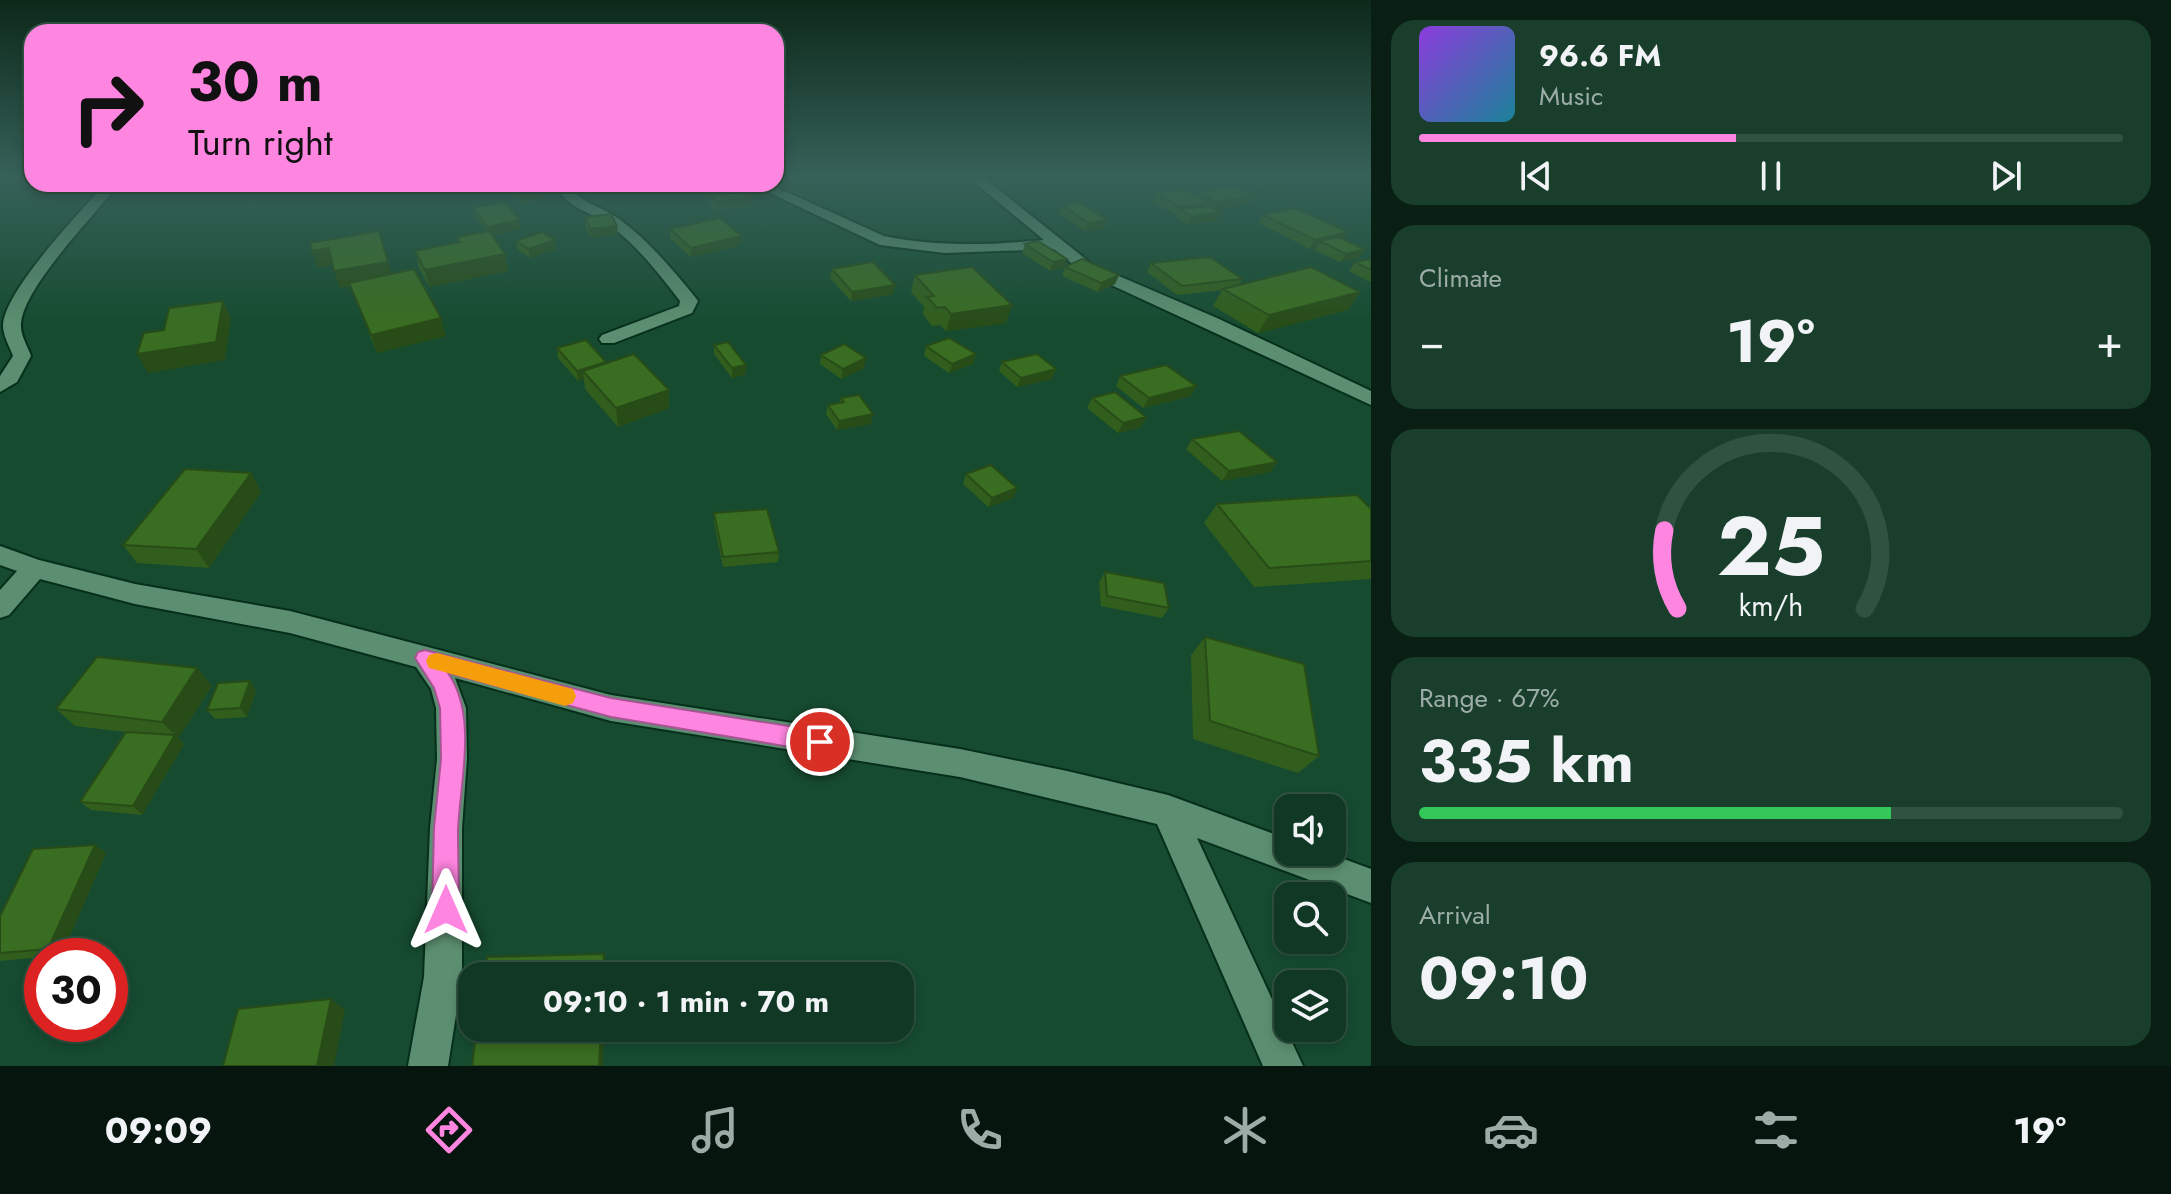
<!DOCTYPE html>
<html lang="en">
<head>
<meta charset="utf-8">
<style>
	:root { --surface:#103824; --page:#193f2c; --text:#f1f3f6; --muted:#9caca6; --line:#305241; --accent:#fe85e0 }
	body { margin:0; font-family:Jost,sans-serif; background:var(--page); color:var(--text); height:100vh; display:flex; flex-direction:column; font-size:30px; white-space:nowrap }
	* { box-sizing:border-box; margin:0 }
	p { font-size:26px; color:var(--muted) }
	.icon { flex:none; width:44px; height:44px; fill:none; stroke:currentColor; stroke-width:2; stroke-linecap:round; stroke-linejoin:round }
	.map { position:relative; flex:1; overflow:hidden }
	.drawer { display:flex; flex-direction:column; gap:20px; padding:20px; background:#091f14; width:800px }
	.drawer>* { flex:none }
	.hud { position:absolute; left:24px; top:24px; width:760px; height:168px; border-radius:24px; box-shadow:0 4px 12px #0003,0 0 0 2px var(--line); background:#fe85e0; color:#111; overflow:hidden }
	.buttons { position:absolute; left:1274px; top:794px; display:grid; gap:16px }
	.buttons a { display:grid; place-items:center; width:72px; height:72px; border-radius:16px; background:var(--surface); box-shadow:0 4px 12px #0003,0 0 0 2px var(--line); font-size:40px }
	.speed { position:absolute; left:24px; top:938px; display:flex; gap:16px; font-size:40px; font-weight:700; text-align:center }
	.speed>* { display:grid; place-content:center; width:104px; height:104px; border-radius:50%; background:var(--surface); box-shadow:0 4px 12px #0003,0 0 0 2px var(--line); line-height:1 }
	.speed .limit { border:12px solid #d22; background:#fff; color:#111 }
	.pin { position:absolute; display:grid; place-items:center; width:68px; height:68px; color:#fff; margin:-34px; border:4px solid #fff; border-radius:50%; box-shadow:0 2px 8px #0007 }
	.me { position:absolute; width:88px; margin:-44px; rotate:0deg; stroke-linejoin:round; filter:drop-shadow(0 0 6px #0008) }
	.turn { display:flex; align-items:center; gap:28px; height:168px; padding:0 32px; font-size:36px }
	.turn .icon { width:104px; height:104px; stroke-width:2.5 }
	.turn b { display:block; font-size:56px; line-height:68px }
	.big { font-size:60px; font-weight:700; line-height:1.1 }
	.drawer .widget { flex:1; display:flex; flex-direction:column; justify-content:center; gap:12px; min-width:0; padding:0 28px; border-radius:24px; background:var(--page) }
	.drawer .dial { align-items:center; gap:0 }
	.dial svg { height:208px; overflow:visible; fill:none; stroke:var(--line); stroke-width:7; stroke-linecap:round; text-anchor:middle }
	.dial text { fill:var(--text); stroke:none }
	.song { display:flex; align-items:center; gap:24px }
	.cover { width:96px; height:96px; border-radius:12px; background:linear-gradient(135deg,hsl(270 70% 55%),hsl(190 70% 35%)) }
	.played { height:8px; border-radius:4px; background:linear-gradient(90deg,var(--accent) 45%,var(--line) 45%) }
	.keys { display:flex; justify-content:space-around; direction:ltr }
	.heat { display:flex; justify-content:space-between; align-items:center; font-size:44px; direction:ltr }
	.charge { height:12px; border-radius:6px; background:linear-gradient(90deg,#34c759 67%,var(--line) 0) }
	.trip { position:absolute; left:458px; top:962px; width:456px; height:80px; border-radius:24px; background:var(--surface); box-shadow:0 4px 12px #0003,0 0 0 2px var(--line); font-weight:700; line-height:80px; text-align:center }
	.tabs { display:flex; height:128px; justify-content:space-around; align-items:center; background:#06160e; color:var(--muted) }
	.tabs .icon { width:56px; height:56px }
	.tabs .current { color:var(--accent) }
	.tabs b { font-size:36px; color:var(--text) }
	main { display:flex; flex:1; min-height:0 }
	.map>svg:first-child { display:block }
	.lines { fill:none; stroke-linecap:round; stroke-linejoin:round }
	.street-casing { stroke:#062f1b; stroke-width:4 }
	.street { fill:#5c8f71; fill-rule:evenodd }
	.wall { fill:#315e1c }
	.shaded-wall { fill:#284c17 }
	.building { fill:#396d21; stroke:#284c17; stroke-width:2 }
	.route { fill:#fe85e0; stroke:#a55692; stroke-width:2 }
	.slow { fill:#f59e0b }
</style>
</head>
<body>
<main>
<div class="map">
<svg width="1371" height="1066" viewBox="0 0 1371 1066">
	<rect width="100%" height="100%" fill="#164b30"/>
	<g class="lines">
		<defs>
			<path id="street" d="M968 177H983L1093 265 1217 318 1371 391V405L1081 271 1054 249 945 253 880 245 751 184H769L884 236C937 247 990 245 1044 240Z
				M105 184H119C96 214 19 291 21 327 21 336 28 347 31 356L17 382 0 392V376L13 356C10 347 3 336 3 326 3 292 81 211 105 184Z
				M552 184H566C587 207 598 204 619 219 648 240 673 270 695 297L698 301 692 313 614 343H602L599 339 602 335 679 306 680 301C660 275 635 242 607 224 582 207 574 212 552 184Z
				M0 546 39 560 135 584 290 611 611 695 960 749 1067 771 1168 795 1288 839V852H1325L1371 869V903L1197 838 1303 1066H1263L1157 824 960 777 611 721 455 678 466 708 467 759 462 828V977L448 1066H408L424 977 430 828 437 759 436 708 431 689 416 667 290 633 135 604 40 579 9 615 0 618V590L17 571 0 565Z"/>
		</defs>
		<use href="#street" class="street-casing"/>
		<use href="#street" class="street"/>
	</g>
	<path class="wall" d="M776 177 817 178 816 186 782 192 773 184H776Z
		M844 177H867V187L852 189 844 181Z
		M1180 177H1214L1183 179Z
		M1235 177H1300L1295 185 1261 190Z
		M705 187 753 197V206L715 210 705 195Z
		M514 190 543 199 520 204 515 199Z
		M1197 192 1250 204 1216 210 1221 213 1216 221 1187 224 1176 217 1177 215 1153 202 1157 193 1196 195Z
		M1062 205 1107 220 1104 229 1085 231 1059 214Z
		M474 208 519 220 520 229 492 235 505 254 508 271 429 287 419 268 415 251 458 242 457 237 486 231 475 216Z
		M1263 215 1348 232 1344 239 1365 249 1359 258 1340 262 1314 250 1316 247 1310 249 1259 223Z
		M585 217 618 234 591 238 585 226Z
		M670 229 741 245 691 257 670 238Z
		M555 240 556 249 530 258 517 249 516 241Z
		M1025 244 1063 268 1050 271 1022 253Z
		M312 251 392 274 446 336 377 353 350 286 340 288 333 265 318 268Z
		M1371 259V281H1368L1349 271 1355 262Z
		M1151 263 1242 279 1239 285 1360 292 1348 310 1258 333 1213 306 1222 290 1177 295 1147 272Z
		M1065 267 1119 275 1115 284 1098 292 1062 276Z
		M832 269 895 285 893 294 851 301 830 278Z
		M915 275 1012 305 1006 323 946 331 940 325 932 326 923 314 924 307 911 292Z
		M714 345 746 374 732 378 714 354Z
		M926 346 973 364 949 373 924 356Z
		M557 348 606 362V363L669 408 618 427 585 389 584 379 578 381 558 358Z
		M821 355 864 368 841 379 820 364Z
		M1002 362 1056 369 1052 379 1017 387 999 371Z
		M1120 376 1191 396 1143 408 1116 386Z
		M841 398 871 424 837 430 826 414 828 405 840 402Z
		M1092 398 1146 417 1141 427 1118 433 1087 408Z
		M1192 439 1277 462 1270 472 1222 481 1186 449Z
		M251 473 261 492 209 568 137 563 123 545Z
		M966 474 1017 488 1013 498 988 507 963 484Z
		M1217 504 1371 509V579L1254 587 1204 523Z
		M714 513 779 552 778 562 723 567 714 523Z
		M1105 572 1169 608 1162 618 1101 606 1099 582Z
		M1205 637 1319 756 1298 773 1193 739 1191 655Z
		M197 668 212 686 178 738 184 744 142 815 91 810 80 802 125 732 75 726 56 709Z
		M256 690 247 717 215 719 207 710Z
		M95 845 106 853 61 956H42V957L0 961V916Z"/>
	<path class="shaded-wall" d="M1300 177 1295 185 1261 190 1266 182Z
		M817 178 816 186 782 192 783 184Z
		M869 179 867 187 852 189 853 181Z
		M542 190 543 199 520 204 519 195Z
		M1255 196 1250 204 1212 210 1216 202Z
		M753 197V206L715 210 716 202Z
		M1209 203 1205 211 1180 209 1176 215 1180 207Z
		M1221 213 1216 221 1187 224 1191 216Z
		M519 220 520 229 489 235 487 227Z
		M1107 220 1104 229 1085 231 1088 223Z
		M617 226 618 234 591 238 590 229Z
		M1348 232 1343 241H1320L1316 247 1310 249 1315 240Z
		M741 236V245L691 257V248Z
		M555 240 556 249 530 258 529 249Z
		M329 248 335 265 318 268 312 251Z
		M1365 249 1359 258 1340 262 1346 254Z
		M505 254 508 271 429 287 425 270Z
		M1067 259 1063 268 1050 271 1053 262Z
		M388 262 393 279 340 288 334 271Z
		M1119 275 1115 284 1098 292 1101 283Z
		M895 285 893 294 851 301 852 292Z
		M1360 292 1348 310 1258 333 1269 315Z
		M223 301 231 318 225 360 148 373 137 354Z
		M1012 305 1006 323 946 331 951 314Z
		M441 318 446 336 377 353 371 335Z
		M976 354 973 364 949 373 952 364Z
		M866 358 864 368 841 379 843 369Z
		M606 362 607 371H583L584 379 578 381 577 371Z
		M746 365V374L732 378V368Z
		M1056 369 1052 379 1017 387 1021 378Z
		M1196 386 1191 396 1143 408 1149 398Z
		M669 390V408L618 427 616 408Z
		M873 414 871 424 837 430 839 421Z
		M1146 417 1141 427 1118 433 1123 423Z
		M1277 462 1270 472 1222 481 1229 471Z
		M251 473 261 492 209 568 196 549Z
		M1017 488 1013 498 988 507 992 498Z
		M197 668 212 686 178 738 184 744 142 815 133 806 175 735 162 722Z
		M250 681 256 690 247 717 240 708Z
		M95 845 106 853 61 956 48 949Z
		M604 954 607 966V976H603Z
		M331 999 345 1010 334 1066H317Z
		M601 1028H604L603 1066H599Z"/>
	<path class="building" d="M776 177H815L817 178 783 184Z
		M849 177H867L869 179 853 181Z
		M1256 177H1297L1266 182Z
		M730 184H743L753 197 716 202 705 187Z
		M537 186 542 190 519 195 514 190Z
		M1235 186 1255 196 1216 202 1197 192Z
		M1185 189 1209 203 1180 207 1157 193Z
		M505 202 519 220 487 227 474 208Z
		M1081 203 1107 220 1088 223 1062 205Z
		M1210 206 1221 213 1191 216 1180 209Z
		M1295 208 1348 232 1315 240 1263 215Z
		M611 214 617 226 590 229 585 217Z
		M720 218 741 236 691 248 670 229Z
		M379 231 388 262 334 271 329 248 312 251 310 243Z
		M489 231 505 254 425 270 415 251 460 242 457 237Z
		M542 232 555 240 529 249 516 241Z
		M1338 237 1365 249 1346 254 1320 241Z
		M1038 241 1067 259 1053 262 1025 244Z
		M1210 257 1242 279 1182 286 1151 263Z
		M1082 259 1119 275 1101 283 1065 267Z
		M1371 259V270L1355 262Z
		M873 262 895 285 852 292 832 269Z
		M972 267 1012 305 951 314 945 307 937 308 927 297 934 296 915 275Z
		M1311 267 1360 292 1269 315 1223 289Z
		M414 269 441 318 371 335 349 283Z
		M223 301 216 342 137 354 144 333 164 330 169 308Z
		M949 338 976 354 952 364 926 346Z
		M586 340 606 362 577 371 557 348Z
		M728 342 746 365 732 368 714 345Z
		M844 344 866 358 843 369 821 355Z
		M634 354 669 390 616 408 583 371Z
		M1037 354 1056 369 1021 378 1002 362Z
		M1166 365 1196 386 1149 398 1120 376Z
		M1115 392 1146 417 1123 423 1092 398Z
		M859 395 873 414 839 421 828 405 844 402 841 398Z
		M1239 431 1277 462 1229 471 1192 439Z
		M991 465 1017 488 992 498 966 474Z
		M185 469 251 473 196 549 123 545Z
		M1357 495 1371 509V561L1269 568 1217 504Z
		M767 509 779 552 723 557 714 513Z
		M1105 572 1164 583 1169 608 1107 596Z
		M1205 637 1304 664 1319 756 1210 721Z
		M97 657 197 668 162 722 56 709Z
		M250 681 240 708 207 710 218 683Z
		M126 732 175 735 133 806 80 802Z
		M95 845 48 949 0 953V916L33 849Z
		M604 954 603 976H485L487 957Z
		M331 999 317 1066H223L238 1009Z
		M477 1028H601L599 1066H472Z"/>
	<linearGradient id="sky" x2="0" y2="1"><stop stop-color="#0c291a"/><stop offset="0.54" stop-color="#366159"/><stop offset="1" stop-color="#366159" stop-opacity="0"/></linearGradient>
	<rect width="1371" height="326" fill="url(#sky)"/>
	<path class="route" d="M425 650 611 698 820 731 828 734 832 742 828 749 820 752 611 717 448 673C478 716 460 782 458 830 458 857 459 884 459 910L455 920 446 924 436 920 432 910 434 828 441 759 440 708 434 688 415 658 418 652Z"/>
	<path class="slow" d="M437 653 565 687 573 689 576 696 573 703 565 706 437 670 429 668 426 661 429 655Z"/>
</svg>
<div class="buttons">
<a><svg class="icon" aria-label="sound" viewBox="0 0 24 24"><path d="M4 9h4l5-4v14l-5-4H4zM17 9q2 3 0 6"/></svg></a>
<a><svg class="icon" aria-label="search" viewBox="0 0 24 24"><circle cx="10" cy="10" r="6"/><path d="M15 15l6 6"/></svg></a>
<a><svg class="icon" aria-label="layers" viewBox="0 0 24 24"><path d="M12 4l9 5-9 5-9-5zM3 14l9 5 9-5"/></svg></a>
</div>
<div class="speed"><div class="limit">30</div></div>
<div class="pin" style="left:820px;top:742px;background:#d93025"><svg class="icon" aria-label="arrive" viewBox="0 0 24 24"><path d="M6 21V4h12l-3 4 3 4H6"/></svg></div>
<svg class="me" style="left:446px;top:910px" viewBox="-20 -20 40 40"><path d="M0-17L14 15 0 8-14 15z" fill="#fe85e0" stroke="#fff" stroke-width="4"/></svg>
<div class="trip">09:10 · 1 min · 70 m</div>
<div class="hud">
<div class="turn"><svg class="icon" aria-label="right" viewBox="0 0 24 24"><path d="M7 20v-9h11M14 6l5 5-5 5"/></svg><div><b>30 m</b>Turn right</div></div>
</div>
</div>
<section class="drawer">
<div class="widget">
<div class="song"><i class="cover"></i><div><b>96.6 FM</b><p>Music</p></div></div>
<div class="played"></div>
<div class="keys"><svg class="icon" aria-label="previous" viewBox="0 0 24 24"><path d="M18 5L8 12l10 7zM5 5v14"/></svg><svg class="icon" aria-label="pause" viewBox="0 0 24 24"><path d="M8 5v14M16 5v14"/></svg><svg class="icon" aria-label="next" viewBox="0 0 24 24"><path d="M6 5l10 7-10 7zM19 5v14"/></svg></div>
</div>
<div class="widget"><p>Climate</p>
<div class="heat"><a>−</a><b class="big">19°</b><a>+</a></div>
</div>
<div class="widget dial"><svg viewBox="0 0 100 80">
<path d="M14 69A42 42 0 1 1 86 69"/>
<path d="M14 69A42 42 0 0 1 9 39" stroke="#fe85e0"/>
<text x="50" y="56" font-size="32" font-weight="700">25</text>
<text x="50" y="72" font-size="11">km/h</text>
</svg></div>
<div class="widget"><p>Range · 67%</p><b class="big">335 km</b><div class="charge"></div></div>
<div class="widget"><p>Arrival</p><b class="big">09:10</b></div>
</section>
</main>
<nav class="tabs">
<b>09:09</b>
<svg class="icon current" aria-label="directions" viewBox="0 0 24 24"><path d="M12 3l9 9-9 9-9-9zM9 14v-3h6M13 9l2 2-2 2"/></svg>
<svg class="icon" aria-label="music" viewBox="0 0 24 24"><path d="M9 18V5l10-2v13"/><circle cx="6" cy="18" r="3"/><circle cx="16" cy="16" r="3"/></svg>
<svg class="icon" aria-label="phone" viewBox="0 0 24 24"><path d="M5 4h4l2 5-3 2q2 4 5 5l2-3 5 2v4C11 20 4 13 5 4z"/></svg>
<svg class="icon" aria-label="climate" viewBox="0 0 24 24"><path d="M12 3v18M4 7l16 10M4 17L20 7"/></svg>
<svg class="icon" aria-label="car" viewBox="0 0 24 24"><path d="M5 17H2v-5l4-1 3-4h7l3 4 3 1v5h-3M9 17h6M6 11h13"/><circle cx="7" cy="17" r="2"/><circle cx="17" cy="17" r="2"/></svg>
<svg class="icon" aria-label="filters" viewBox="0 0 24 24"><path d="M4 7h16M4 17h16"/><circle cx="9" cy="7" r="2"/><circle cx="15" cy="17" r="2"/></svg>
<b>19°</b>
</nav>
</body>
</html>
